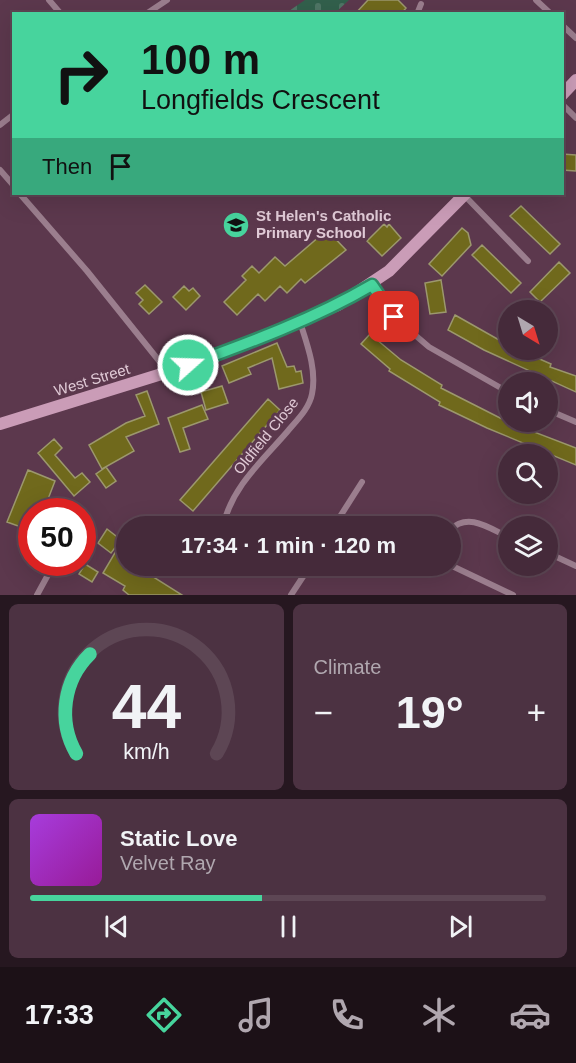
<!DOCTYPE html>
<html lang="en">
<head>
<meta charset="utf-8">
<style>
	:root { --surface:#452a3a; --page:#4c3242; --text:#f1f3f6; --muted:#b0a7af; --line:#5d4654; --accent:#47d49d }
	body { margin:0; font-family:Arial,sans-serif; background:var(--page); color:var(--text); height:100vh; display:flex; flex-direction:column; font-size:22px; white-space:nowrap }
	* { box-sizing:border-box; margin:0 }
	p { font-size:20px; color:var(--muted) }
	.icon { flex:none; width:33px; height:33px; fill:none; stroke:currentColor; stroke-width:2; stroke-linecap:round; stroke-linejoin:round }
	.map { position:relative; height:595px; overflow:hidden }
	.side { display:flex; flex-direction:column; gap:9px; padding:9px; background:#261720; flex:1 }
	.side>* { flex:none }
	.hud { position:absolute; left:12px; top:12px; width:552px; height:183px; border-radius:0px; box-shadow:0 6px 24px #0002,0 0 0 2px var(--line); background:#47d49d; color:#111; overflow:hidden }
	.needle { width:39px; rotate:142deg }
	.fabs { position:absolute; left:498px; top:300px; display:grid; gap:12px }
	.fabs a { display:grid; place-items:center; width:60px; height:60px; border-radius:50%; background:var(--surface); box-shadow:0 6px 24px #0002,0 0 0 2px var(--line); font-size:30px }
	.speed { position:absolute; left:18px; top:498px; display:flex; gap:12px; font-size:30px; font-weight:700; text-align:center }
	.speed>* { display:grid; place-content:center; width:78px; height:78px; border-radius:50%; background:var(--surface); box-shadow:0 6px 24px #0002,0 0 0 2px var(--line); line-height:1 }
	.speed .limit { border:9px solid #d22; background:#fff; color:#111 }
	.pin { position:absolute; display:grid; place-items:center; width:51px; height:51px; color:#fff; margin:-26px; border-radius:12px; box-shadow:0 3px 9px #0006 }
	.me { position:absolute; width:66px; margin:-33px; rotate:70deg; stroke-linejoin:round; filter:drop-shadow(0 0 4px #0008) }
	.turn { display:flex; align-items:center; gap:21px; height:126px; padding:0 30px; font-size:27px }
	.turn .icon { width:78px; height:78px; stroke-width:2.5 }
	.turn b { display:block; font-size:42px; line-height:51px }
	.then { display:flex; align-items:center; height:57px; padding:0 30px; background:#0003; gap:12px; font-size:22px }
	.big { font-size:45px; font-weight:700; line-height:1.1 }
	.side .widget { flex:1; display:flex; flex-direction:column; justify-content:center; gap:9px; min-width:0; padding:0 21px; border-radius:9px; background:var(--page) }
	.side .dial { align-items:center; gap:0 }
	.dial svg { height:156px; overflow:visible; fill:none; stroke:var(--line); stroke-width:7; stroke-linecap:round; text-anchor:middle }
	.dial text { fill:var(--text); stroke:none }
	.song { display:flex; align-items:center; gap:18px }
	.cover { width:72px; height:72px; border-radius:9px; background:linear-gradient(135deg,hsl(280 70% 55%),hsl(300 70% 35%)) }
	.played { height:6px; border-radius:3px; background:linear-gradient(90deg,var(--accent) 45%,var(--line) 45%) }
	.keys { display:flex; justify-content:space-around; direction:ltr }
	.heat { display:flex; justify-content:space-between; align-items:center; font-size:33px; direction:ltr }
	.side .tiles { flex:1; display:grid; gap:9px; grid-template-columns:1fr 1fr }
	.widget:last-child { grid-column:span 2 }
	.trip { position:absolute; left:116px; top:516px; width:345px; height:60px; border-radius:30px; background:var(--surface); box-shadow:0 6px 24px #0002,0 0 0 2px var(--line); font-weight:700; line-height:60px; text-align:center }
	.tabs { display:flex; height:96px; justify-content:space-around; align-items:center; background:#1c1117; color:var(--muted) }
	.tabs .icon { width:42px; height:42px }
	.tabs .current { color:var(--accent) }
	.tabs b { font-size:27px; color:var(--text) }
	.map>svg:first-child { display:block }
	.cemetery { fill:url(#cemetery-stones) }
	.building { fill:#70691c; stroke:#9c986d; stroke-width:1.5 }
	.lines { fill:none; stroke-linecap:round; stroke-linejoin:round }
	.minor { stroke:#9b7e8e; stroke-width:6 }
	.secondary { stroke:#ca9cb7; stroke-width:12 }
	.route-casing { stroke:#2e8a66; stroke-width:15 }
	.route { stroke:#47d49d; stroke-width:10 }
	.labels { text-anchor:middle; stroke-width:6; stroke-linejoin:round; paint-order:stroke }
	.poi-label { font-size:15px; font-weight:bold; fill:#e0cad6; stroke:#5c384d; text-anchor:start }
	.street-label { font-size:15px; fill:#e0cad6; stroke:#5c384d }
</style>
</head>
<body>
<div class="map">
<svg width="576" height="595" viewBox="0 0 576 595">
	<defs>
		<pattern id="cemetery-stones" width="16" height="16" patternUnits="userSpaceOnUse" patternTransform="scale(1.5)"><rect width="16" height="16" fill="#32604c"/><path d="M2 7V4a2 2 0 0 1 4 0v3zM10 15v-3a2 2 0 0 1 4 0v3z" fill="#4f7565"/></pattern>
	</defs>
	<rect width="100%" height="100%" fill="#5c384d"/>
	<path class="cemetery" d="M305 0H349L335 13H286Z"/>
	<path class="building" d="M368 0H398L406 8 401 14H355Z
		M562 154 576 155V171L562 170Z
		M521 206 560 244 550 254 510 216Z
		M384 224 387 227 389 224 401 238 382 256 367 241Z
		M462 228 468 233 471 245 442 276 429 264Z
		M327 230 346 250 305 283 301 279 287 293 280 286 265 301 258 294 237 315 224 302 246 280 242 276 252 266 259 273 275 257 285 266Z
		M482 245 521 283 511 293 472 255Z
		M559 262 570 273 540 302 530 292Z
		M441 280 446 312 430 314 425 283Z
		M145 285 162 302 149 314 139 304 143 300 136 293Z
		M184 286 189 291 193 288 200 296 186 310 173 297Z
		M455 315 508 345V350H519L551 364 550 367 576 376V392L484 350 448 330Z
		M370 334 401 360 442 385 441 388 508 422 576 448V465L487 428 439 405 440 402 389 371 390 369 361 344Z
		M277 343 287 367 294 366 296 372 301 371 303 383 279 389 272 358 248 368 251 374 229 383 222 366Z
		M222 386 228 403 206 410 201 392Z
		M147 391 159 424 126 437 134 451 102 469 89 445 126 423 145 416 136 395Z
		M268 399 280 410 193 511 180 500Z
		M202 405 208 419 183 428 190 449 180 452 168 418Z
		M54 439 62 448 55 455 75 478 82 473 90 482 74 496 38 453Z
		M106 467 116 481 106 488 96 474Z
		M28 470 55 481 43 512H32V531L7 522Z
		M107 529 121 540 111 553 98 543Z
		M116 551 126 557V566H136L182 595H129L123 590 125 586 103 573Z
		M85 564 98 572 92 582 79 574Z"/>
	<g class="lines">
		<path class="minor" d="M49 0 61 14
			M536 0 551 14
			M146 14 167 0
			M417 14 421 4
			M562 25 576 38
			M562 104 576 118
			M0 125 14 114
			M0 170 14 186
			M20 194 87 271 168 372
			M464 195 528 261
			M371 285 394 317 429 347 508 392
			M548 410 576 422
			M223 526C232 487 261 462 287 432 297 420 309 409 312 394 317 370 307 344 300 322
			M334 526 362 482
			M450 530C468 512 489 528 508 537
			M548 553 576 566
			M450 565 513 595
			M37 595 49 573
			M291 595 310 566"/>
		<path class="secondary" d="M562 95 576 80
			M0 424 168 372 241 345 338 305 389 271 465 194"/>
	</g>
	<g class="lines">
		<defs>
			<path id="route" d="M188 365C251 342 314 319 372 285L394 317"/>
		</defs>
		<use href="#route" class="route-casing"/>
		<use href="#route" class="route"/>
	</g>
	<defs>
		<symbol id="school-disc" viewBox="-11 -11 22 22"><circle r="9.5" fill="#47d49d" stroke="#5c384d"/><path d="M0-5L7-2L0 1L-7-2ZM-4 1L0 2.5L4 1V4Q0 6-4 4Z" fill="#111"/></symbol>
	</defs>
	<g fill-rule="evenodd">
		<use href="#school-disc" x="221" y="210" width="30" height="30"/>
	</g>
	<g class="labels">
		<g class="poi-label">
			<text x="256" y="221">St Helen's Catholic<tspan x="256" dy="17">Primary School</tspan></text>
		</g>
		<g class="street-label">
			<text transform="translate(92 380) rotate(-17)" y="5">West Street</text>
			<text transform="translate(266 436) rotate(-51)" y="5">Oldfield Close</text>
		</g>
	</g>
</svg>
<div class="fabs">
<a><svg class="needle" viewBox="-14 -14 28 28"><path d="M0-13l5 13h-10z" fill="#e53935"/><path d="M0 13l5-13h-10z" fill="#b0a7af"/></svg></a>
<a><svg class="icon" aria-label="sound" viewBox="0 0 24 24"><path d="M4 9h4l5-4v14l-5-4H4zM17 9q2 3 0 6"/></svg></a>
<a><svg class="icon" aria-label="search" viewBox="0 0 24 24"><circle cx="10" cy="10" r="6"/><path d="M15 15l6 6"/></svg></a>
<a><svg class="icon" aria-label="layers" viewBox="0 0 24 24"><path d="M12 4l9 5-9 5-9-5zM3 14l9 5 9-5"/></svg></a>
</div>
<div class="speed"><div class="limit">50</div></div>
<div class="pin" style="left:394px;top:317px;background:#d93025"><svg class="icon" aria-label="arrive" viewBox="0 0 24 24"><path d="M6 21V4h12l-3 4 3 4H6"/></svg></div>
<svg class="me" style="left:188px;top:365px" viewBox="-20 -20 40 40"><circle r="17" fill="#47d49d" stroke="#fff" stroke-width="3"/><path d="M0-11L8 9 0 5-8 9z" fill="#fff"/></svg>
<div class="trip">17:34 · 1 min · 120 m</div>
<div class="hud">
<div class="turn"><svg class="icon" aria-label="right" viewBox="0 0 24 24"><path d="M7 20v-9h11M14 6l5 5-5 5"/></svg><div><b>100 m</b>Longfields Crescent</div></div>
<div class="then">Then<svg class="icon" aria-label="arrive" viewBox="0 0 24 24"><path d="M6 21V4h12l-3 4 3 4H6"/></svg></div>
</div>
</div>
<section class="side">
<div class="tiles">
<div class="widget dial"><svg viewBox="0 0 100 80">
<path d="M14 69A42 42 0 1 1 86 69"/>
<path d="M14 69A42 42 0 0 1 21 18" stroke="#47d49d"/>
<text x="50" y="56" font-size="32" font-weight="700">44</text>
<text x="50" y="72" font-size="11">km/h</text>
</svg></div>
<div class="widget"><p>Climate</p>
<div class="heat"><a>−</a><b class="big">19°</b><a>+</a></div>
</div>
<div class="widget">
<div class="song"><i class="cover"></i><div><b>Static Love</b><p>Velvet Ray</p></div></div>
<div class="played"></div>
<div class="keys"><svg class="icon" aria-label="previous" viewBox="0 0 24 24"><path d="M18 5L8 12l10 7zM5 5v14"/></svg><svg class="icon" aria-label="pause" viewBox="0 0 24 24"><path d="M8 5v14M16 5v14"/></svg><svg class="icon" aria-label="next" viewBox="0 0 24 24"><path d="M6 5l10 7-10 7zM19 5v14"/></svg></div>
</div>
</div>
</section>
<nav class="tabs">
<b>17:33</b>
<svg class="icon current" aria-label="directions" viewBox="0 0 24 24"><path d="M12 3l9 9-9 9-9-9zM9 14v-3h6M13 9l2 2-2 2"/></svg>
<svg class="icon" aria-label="music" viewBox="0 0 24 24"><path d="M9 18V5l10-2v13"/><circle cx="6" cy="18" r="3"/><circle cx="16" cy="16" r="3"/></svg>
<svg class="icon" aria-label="phone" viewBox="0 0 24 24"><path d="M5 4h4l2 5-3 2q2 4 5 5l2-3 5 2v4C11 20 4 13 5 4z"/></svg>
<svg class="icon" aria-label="climate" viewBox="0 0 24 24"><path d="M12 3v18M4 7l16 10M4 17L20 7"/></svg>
<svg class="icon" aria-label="car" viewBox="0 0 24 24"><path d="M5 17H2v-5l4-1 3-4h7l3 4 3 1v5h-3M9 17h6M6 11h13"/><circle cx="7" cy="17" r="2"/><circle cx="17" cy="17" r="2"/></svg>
</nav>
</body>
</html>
